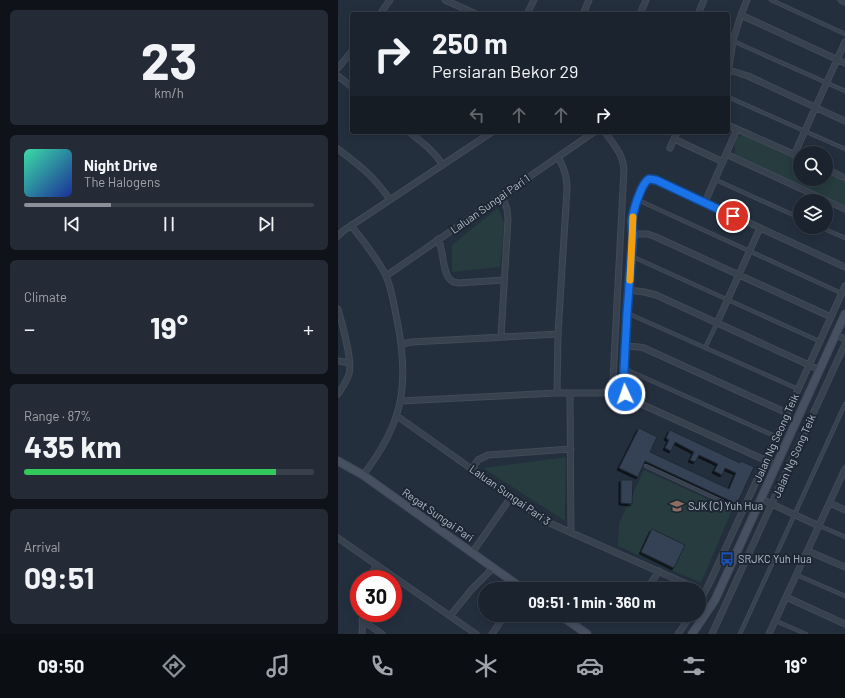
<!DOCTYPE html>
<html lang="en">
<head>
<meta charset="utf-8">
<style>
	:root { --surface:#1b232e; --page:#242b36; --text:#f1f3f6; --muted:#a0a4aa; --line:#39404a; --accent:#8c9099 }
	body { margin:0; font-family:Barlow,sans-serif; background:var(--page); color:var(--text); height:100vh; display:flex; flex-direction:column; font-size:15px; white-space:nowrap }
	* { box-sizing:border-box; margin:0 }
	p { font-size:13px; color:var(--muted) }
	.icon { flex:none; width:22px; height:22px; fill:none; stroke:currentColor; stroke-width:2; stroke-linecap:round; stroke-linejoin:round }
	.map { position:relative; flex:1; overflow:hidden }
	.sheet { display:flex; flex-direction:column; gap:10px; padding:10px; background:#0f1319; width:338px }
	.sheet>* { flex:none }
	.hud { position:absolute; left:12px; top:12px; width:380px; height:122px; border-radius:4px; box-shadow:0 2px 10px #0003,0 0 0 1px var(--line); background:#1b232e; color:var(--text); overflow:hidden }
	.buttons { position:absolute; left:455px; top:146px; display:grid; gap:8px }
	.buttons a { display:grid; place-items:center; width:40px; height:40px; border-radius:50%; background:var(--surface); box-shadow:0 2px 10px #0003,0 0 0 1px var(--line); font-size:20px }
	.speed { position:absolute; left:12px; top:570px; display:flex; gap:8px; font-size:20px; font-weight:700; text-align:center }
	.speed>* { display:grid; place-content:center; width:52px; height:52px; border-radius:50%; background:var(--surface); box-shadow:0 2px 10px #0003,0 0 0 1px var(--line); line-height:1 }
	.speed .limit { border:6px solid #d22; background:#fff; color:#111 }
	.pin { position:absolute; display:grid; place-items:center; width:34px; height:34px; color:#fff; margin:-17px; border:2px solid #fff; border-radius:50%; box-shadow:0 1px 4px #0007 }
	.me { position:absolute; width:44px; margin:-22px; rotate:357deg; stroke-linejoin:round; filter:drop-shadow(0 0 3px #0008) }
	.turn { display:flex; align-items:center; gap:14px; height:84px; padding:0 16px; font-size:18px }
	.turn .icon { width:52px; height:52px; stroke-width:2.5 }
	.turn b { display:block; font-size:28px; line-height:34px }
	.lanes { display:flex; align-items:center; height:38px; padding:0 16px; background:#0003; justify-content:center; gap:20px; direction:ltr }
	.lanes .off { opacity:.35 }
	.big { font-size:30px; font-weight:700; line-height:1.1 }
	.sheet .tile { flex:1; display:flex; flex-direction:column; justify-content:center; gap:6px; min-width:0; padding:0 14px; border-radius:6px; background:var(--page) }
	.sheet .dial { align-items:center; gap:0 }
	.dial b { font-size:52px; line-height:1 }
	.song { display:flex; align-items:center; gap:12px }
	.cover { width:48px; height:48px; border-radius:6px; background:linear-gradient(135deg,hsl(160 70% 55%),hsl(230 70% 35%)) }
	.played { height:4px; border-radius:2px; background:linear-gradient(90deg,var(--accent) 30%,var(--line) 30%) }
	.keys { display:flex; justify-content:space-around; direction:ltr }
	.heat { display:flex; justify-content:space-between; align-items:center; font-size:22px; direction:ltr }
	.charge { height:6px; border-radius:3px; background:linear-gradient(90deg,#34c759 87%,var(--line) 0) }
	.trip { position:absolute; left:140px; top:582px; width:228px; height:40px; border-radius:20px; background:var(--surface); box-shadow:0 2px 10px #0003,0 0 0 1px var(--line); font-weight:700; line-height:40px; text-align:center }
	.dock { display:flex; height:64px; justify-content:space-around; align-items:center; background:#0b0e12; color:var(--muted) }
	.dock .icon { width:28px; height:28px }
	.dock .on { color:var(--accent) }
	.dock b { font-size:18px; color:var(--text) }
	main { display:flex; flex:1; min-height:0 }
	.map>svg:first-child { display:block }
	.green { fill:#263c3f }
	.building { fill:#364354; stroke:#1f2835; filter:url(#shadow) }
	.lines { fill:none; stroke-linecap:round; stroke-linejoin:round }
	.lane-casing { stroke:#414a57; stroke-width:4.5 }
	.street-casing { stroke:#414a57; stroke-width:7 }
	.secondary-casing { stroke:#414a57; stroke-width:9 }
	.lane { stroke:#38414e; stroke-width:2.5 }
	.street { stroke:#38414e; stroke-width:5 }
	.secondary { stroke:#465061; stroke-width:7 }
	.route-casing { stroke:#114b97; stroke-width:10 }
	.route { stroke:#1a73e8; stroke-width:7 }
	.slow { stroke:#f59e0b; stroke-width:7 }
	.labels { text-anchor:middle; stroke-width:4; stroke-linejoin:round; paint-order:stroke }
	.street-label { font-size:11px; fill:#b4bcc9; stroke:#1d2633 }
	.poi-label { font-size:11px; fill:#b4bcc9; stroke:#1d2633; text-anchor:start }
</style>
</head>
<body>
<main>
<section class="sheet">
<div class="tile dial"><b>23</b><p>km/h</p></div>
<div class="tile">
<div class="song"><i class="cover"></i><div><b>Night Drive</b><p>The Halogens</p></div></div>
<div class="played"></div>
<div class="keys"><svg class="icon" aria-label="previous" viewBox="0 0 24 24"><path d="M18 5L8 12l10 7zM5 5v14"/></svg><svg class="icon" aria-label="pause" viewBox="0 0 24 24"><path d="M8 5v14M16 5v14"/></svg><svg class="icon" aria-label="next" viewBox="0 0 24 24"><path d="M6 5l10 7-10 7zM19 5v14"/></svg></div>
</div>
<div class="tile"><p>Climate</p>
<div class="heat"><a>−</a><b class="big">19°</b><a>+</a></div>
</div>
<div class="tile"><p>Range · 87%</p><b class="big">435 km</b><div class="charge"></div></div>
<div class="tile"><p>Arrival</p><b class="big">09:51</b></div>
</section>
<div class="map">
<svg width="507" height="634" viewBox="0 0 507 634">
	<defs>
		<filter id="shadow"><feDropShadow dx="-2" dy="2" stdDeviation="0" flood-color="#0009"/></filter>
	</defs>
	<rect width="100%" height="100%" fill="#242f3e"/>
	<path class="green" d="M405 135 462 161V179H488V173L507 182V205L397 155V143L399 137Z
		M160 208 166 223 162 267 114 272V245Z
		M228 457 227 521 145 468Z
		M306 470 394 510 363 583 280 546 281 523Z"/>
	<path class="building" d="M301 428 319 437 312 452 391 489 398 473 387 468 384 475 376 471 380 464 361 455 357 462 352 460 356 452 337 442 333 451 327 448 331 440 328 438 332 430 402 463 403 461 416 467 399 504 307 461 300 477 281 468Z
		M283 480H295L294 504 283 503Z
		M314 529 347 545 336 568 303 552Z"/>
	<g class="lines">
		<defs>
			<path id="lane" d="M433 0 507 34
				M395 41 507 91
				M390 97 507 149
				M378 180 462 218
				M300 200 503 293
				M482 227 507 238
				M293 256 481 341
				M289 313 460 389
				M367 348 379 323
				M287 369 439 437
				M308 466 405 511
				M482 526 507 537
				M459 575 507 596
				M438 621 468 634
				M402 634 507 404"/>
			<path id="street" d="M107 0 138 14
				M503 0 507 2
				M42 14 52 0
				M189 14 196 0
				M245 14 251 0
				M302 14 308 0
				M360 14 366 0
				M403 15 507 63
				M0 68 14 51
				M391 70 410 76 507 121
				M390 74 395 40 403 15 409 0
				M0 76 14 87
				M390 125 462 157
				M71 132C84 142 96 151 105 165
				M336 139 385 162
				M332 148 339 132
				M0 149C21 165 37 177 52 200
				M388 154 507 209
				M456 155 507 42
				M488 169 507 178
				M367 202 399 129
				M13 225C24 240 41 260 48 276 54 289 56 306 59 320 72 384 65 424 25 475
				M295 234H310L318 237 493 317
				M0 236 5 231 154 132
				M100 239C106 249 104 276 114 281 116 283 118 282 120 283L166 280
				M48 276 256 132
				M291 290 306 292 318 295 482 370
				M0 309C4 324 15 361 11 374 9 381 4 388 0 394
				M379 323 422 228
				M498 335 507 339
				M163 337 170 219 169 209 164 195
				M64 344 74 342 220 334
				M288 346 301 347 306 348 449 413
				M0 361 12 363
				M219 393 220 334 229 189C229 176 226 168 220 157
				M232 393 233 533
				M63 401 219 393H265L273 389 275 380 286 169C285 154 275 144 267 132
				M59 416 207 521 360 589
				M438 465 292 399 287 394 285 389 289 313 295 234C293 219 299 192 308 180L314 179 318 180 507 267
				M134 469 140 460 150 455 233 449
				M423 499 481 526
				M492 503 507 510
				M0 538 138 634
				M470 551 507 567
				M134 553 173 497
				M30 579 39 565
				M309 589 321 571
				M448 597 507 624
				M361 603 372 582 428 460 507 286
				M112 616 134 589 155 568
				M24 620 44 634
				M24 634 25 613
				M154 634 167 615
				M340 634 353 615
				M374 634 507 344
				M431 634 507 469"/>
			<path id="secondary" d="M0 461 25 475 185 589
				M222 615 249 634
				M354 634 377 600 507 314"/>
		</defs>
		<use href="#lane" class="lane-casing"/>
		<use href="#street" class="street-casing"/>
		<use href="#secondary" class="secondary-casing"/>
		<use href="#lane" class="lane"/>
		<use href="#street" class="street"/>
		<use href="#secondary" class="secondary"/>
	</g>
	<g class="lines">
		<defs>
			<path id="route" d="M287 394 285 389 289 313 295 234C294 229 294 225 294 220 295 212 303 183 311 179L318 180 395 216"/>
		</defs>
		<use href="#route" class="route-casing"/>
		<use href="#route" class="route"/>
		<path class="slow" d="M292 280 295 217"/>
	</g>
	<defs>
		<symbol id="school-bare" viewBox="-9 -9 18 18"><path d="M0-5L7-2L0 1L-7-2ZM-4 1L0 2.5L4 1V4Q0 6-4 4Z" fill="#8d6e63" stroke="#1d2633" stroke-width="2.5" paint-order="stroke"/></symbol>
		<symbol id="bus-bare" viewBox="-9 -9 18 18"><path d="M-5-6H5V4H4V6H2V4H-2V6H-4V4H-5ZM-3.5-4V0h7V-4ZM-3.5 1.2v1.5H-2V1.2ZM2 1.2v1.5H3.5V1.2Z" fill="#1a4fb4" stroke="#1d2633" stroke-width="2.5" paint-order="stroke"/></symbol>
	</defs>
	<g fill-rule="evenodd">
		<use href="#school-bare" x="329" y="496" width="20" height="20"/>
		<use href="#bus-bare" x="379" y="549" width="20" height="20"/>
	</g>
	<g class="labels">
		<g class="street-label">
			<text transform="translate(152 204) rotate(-35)" y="4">Laluan Sungai Pari 1</text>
			<text transform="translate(438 438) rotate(-66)" y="4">Jalan Ng Seong Teik</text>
			<text transform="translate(456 456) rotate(-66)" y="4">Jalan Ng Song Teik</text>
			<text transform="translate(172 495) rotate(35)" y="4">Laluan Sungai Pari 3</text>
			<text transform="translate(100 515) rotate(35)" y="4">Regat Sungai Pari</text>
		</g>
		<g class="poi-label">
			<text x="350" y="510">SJK (C) Yuh Hua</text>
			<text x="400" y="563">SRJKC Yuh Hua</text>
		</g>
	</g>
</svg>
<div class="buttons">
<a><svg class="icon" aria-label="search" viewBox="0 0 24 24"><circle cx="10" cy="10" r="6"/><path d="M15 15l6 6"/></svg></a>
<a><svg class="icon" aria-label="layers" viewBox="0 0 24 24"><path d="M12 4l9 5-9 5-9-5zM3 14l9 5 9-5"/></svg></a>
</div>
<div class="speed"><div class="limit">30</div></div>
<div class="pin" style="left:395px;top:216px;background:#d93025"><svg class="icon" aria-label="arrive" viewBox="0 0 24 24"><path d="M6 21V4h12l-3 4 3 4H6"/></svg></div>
<svg class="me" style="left:287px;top:394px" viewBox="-20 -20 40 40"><circle r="17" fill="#1a73e8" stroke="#fff" stroke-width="3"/><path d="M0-11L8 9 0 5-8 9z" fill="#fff"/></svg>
<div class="trip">09:51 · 1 min · 360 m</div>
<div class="hud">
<div class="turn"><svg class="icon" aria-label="right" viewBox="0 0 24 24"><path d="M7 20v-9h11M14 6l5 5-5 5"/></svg><div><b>250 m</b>Persiaran Bekor 29</div></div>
<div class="lanes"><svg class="icon off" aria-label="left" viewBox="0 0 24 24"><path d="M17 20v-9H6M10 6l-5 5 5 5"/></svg><svg class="icon off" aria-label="ahead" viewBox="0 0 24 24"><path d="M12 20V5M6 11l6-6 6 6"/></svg><svg class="icon off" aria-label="ahead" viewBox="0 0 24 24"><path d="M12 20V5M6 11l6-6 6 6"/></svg><svg class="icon" aria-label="right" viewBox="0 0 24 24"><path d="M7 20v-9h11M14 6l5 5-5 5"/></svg></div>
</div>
</div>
</main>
<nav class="dock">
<b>09:50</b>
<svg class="icon on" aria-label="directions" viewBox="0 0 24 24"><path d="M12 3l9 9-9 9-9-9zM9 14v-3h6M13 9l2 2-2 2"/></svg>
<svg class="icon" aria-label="music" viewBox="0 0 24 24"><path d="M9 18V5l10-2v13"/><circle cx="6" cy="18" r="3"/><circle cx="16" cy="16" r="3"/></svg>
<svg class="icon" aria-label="phone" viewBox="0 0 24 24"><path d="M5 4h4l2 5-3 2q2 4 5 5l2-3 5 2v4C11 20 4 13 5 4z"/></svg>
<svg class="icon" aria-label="climate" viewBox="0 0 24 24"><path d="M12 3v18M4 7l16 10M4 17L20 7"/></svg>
<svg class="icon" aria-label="car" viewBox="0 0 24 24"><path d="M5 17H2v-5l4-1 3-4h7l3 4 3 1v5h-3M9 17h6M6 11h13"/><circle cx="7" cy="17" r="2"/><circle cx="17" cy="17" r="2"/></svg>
<svg class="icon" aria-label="filters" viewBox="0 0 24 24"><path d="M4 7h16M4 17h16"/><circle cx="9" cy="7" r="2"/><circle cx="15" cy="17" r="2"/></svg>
<b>19°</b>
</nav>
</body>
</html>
